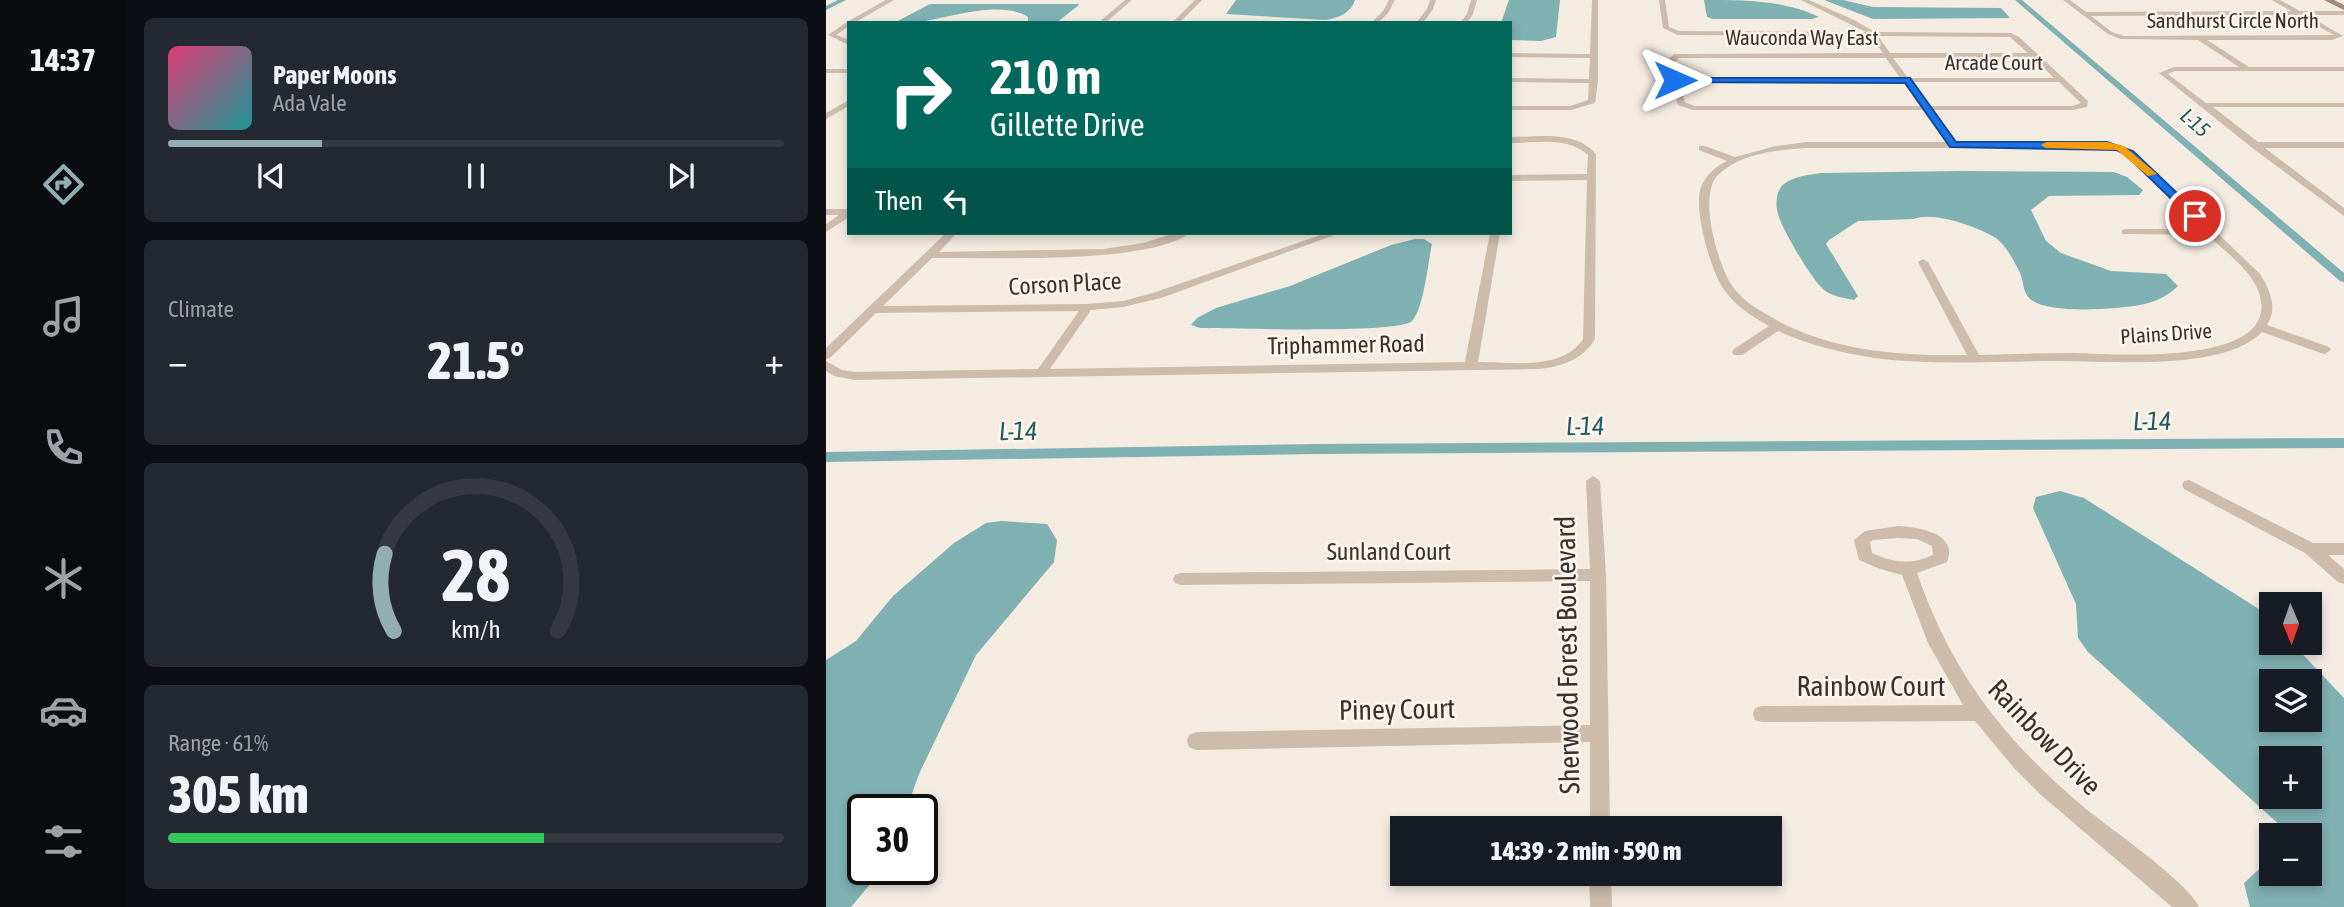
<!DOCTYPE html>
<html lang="en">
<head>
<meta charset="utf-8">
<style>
	:root { --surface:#171b24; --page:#242831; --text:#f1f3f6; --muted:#9ea1a6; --line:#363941; --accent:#92aeb2 }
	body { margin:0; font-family:"Asap Condensed",sans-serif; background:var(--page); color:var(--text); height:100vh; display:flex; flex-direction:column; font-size:26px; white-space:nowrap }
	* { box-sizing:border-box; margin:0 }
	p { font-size:23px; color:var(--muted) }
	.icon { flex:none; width:38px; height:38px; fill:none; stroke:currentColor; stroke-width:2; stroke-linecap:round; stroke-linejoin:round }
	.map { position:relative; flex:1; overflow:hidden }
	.side { display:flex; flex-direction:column; gap:18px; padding:18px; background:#0d0f14; width:700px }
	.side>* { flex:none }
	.guide { position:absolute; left:21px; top:21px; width:665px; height:214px; border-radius:0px; box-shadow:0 4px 10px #0003; background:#00695c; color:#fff; overflow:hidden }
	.needle { width:46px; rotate:178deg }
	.fabs { position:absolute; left:1433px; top:592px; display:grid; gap:14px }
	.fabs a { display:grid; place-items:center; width:63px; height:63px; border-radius:0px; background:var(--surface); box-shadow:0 4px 10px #0003; font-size:35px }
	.speed { position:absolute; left:21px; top:794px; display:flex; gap:14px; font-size:35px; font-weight:700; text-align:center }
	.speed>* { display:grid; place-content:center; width:91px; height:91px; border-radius:50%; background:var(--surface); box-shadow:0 4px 10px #0003; line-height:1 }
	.speed .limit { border:4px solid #111; border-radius:10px; background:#fff; color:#111 }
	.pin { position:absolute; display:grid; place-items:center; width:60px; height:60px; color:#fff; margin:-30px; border:4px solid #fff; border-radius:50%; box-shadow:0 2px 7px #0007 }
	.me { position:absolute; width:77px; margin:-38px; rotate:90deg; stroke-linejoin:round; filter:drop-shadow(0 0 5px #0008) }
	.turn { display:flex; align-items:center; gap:24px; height:147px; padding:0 28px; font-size:32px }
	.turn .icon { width:91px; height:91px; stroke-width:2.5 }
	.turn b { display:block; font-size:49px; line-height:60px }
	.then { display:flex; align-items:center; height:66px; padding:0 28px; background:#0003; gap:14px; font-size:26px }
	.big { font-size:52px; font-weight:800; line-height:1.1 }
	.side .card { flex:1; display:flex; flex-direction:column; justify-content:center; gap:10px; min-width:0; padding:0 24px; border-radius:10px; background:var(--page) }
	.side .dial { align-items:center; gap:0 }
	.dial svg { height:182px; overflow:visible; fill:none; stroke:var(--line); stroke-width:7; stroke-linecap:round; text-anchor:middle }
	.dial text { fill:var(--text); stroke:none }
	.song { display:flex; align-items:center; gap:21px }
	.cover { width:84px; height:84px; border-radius:10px; background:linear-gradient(135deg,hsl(340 70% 55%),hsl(180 70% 35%)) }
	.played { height:7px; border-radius:4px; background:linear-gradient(90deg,var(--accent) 25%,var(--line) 25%) }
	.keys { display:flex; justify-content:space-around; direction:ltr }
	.heat { display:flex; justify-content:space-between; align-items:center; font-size:38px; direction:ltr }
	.charge { height:10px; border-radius:5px; background:linear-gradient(90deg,#34c759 61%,var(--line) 0) }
	.trip { position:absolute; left:564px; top:816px; width:392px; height:70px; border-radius:0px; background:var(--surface); box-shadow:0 4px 10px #0003; font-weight:800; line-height:70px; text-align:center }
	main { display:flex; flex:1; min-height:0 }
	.tab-bar { display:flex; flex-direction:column; width:126px; justify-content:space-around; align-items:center; background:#090b0e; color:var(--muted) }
	.tab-bar .icon { width:49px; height:49px }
	.tab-bar .current { color:var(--accent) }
	.tab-bar b { font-size:32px; color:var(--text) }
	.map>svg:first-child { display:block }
	.water { fill:#7fb0b2; fill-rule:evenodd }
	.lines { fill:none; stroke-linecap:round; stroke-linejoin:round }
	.canal { fill:#7fb0b2; fill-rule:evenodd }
	.street { fill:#cdbbac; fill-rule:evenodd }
	.secondary { fill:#a18a7d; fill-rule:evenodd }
	.route { fill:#1a73e8; stroke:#114b97; stroke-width:2 }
	.slow { fill:#f59e0b }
	.labels { text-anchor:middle; stroke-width:5; stroke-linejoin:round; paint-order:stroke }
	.far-street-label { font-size:21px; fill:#3b302b; stroke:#fbf5ee }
	.far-water-label { font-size:21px; font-style:italic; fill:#1f5a5e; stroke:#fbf5ee }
	.street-label { font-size:24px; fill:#3b302b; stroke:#fbf5ee }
	.water-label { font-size:26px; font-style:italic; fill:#1f5a5e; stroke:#fbf5ee }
	.near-street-label { font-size:28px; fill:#3b302b; stroke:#fbf5ee }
</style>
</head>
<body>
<main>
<nav class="tab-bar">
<b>14:37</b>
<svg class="icon current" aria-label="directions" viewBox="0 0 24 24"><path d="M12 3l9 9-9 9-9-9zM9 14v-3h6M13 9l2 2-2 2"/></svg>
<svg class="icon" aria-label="music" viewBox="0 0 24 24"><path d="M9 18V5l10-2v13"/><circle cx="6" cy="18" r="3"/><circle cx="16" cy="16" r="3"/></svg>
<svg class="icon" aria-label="phone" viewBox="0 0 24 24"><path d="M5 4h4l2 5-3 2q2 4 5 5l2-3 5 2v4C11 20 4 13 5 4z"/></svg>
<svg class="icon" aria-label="climate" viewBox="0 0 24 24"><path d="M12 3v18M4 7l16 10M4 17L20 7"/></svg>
<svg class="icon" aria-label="car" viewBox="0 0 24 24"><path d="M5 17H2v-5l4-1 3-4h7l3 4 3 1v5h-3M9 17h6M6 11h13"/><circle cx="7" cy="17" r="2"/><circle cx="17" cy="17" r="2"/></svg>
<svg class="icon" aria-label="filters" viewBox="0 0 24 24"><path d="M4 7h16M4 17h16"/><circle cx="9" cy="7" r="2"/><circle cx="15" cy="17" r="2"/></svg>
</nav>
<section class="side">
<div class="card">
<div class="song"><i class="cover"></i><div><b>Paper Moons</b><p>Ada Vale</p></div></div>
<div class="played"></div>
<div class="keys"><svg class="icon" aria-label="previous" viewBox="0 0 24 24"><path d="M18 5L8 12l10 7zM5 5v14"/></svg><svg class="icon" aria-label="pause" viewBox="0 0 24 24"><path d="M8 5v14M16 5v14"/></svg><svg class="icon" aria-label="next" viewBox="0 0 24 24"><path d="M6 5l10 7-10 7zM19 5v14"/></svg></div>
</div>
<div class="card"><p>Climate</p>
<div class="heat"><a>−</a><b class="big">21.5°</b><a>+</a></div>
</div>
<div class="card dial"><svg viewBox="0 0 100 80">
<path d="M14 69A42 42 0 1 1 86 69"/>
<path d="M14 69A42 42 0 0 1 10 35" stroke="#92aeb2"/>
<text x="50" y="56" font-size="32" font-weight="700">28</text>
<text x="50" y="72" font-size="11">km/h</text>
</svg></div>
<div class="card"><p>Range · 61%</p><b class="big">305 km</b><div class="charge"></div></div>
</section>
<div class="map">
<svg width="1518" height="907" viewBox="0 0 1518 907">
	<rect width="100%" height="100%" fill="#f4ebe1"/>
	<path class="water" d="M410 0H529C525 13 512 18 500 20L400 14Z
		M683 0H734L730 37 715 41 684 40V23H675Z
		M878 0C916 0 959 0 993 17L986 19H887L881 17Z
		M998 0H1017L1047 7 1175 8 1184 18 1047 19Z
		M104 4H252L253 5 230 23H202V17C176 0 124 17 95 22 87 24 76 23 68 23Z
		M1134 171 1288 172 1301 177 1317 190 1313 195 1223 196 1205 210 1220 241 1235 253 1285 271 1340 274 1352 286C1342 296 1327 303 1314 305 1291 309 1219 315 1203 298 1196 290 1198 281 1194 273 1190 264 1179 244 1170 238 1152 227 1107 211 1088 219L1032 221 1003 240 1000 244 1032 296 1028 300C1018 298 1005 296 997 289 986 280 956 229 952 214 949 205 950 190 958 184 968 176 983 175 995 173Z
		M589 239H598L606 244C602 262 598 308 586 321 573 334 403 328 374 328L365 325 371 318 390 308 464 286 565 245Z
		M1234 491 1258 498 1436 611 1445 622 1446 642H1465L1518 698V907H1424L1418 883 1445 858 1446 873H1484V835H1457L1456 827 1262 652 1252 638 1250 604 1207 508 1210 497ZM1446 681H1484V719H1446ZM1446 758H1484V796H1446Z
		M175 521 221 524 231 540 228 562 150 655 93 774 80 810H37V870H56L25 907H0V660L30 641 67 596 128 543 160 523Z"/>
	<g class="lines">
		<path class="canal" d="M12 0H20L0 10V6Z
			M1189 0H1196L1518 273V282L1514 281Z
			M1518 438V448L491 454 0 462V452L491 444Z"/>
		<path class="street" d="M60 0H68L28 23H23V26L10 35 23 40V45L2 35 21 22Z
			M299 0H306L279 23H272Z
			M369 0H376L353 23H346Z
			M563 0H569L562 13 552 23H545L557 11Z
			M604 0H610L607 9 597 23H590L601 9Z
			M645 0H651L647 14 641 23H634L641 14Z
			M766 0H772V81L769 103 745 110H684V106H744L762 100 763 83 684 82V78L763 79 764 58 684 57V53L764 54Z
			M833 0H839L843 27 853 31 1040 32 975 0H983L1028 20 1049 32 1185 33 1193 37 1262 101 1261 107 1247 110H1106L1130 142H1281L1306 151 1434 274C1444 290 1452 308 1441 325L1503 347 1505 350 1499 354 1495 353 1436 332C1422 346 1403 352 1384 356 1333 366 1281 361 1230 361 1170 361 1109 366 1049 358 1016 353 983 345 952 331L916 355H908L906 352 908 349 943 326C925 316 908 305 897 288 884 269 867 208 875 187 880 175 890 166 901 161L873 150V146H879L909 157 950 146 981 142H1121L1098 110H867L852 105 841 61 848 54 1057 53 1045 36 852 35 837 28ZM1052 36 1184 37 1202 53H1064ZM1207 57 1228 78H1082L1067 58ZM853 58H1060L1074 78H853L849 62ZM854 82H1078L1094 106H868L859 102ZM1086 82H1233L1255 103 1247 106H1103ZM981 148H1280L1300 155 1376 229H1300L1296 230V234L1382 235C1398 251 1423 268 1432 290 1462 368 1288 354 1249 353 1217 353 1185 354 1153 355L1102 262 1097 259 1092 262 1141 355C1072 356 1000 351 940 314 927 307 916 299 907 287 892 266 872 197 891 176 913 153 952 150 981 148Z
			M1237 0H1244L1260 12 1465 11 1446 0H1454L1474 11H1518V15H1481L1517 36 1506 40H1381L1423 67H1518V71H1349L1342 74 1380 103H1518V107H1387L1432 142H1518V148H1439L1518 208V216L1425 147 1333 73 1348 67H1413L1372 40 1295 39 1282 34ZM1472 15 1508 35 1298 36 1286 32 1265 16Z
			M0 69H23V73H0Z
			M23 100V106L0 119V113Z
			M684 137C713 137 749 130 770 154L769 339C756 360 737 366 713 369L28 380 8 376 0 371V361L16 370 28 372 212 369 253 311 50 313 4 358 0 359V348L120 233H131L113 252 277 249 317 243 349 233H364C321 265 164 257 106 258L57 306 261 304 297 301 327 293 500 233H514L335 298 297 307 265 310 224 369 639 362 664 233H674L652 362C684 362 737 371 757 339L761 180 684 181V175L761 174 762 155C741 136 710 143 684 143Z
			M0 209H23V217L0 232V224L13 215H0Z
			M767 476 774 481 780 575 784 828H764V742L370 750 363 747 361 741 363 735 370 732 764 725V581L355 585 349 583 347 579 349 575 355 573 764 569 760 481Z
			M1363 480 1487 543H1518V555H1502L1518 569V584L1512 582 1479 553 1358 489 1356 485 1358 481Z
			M1072 526C1092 527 1133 533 1121 562L1091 573C1126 674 1179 741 1260 809 1285 829 1363 883 1373 907H1346L1215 795 1188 768 1149 721 936 722 929 720 927 714 929 708 936 706 1137 705 1102 643 1076 575 1054 569 1033 560 1028 540 1039 531ZM1072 538 1091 539 1106 546 1107 555C1085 565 1068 563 1046 553L1044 542 1047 540Z
			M763 873H785L786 907H764Z"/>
		<path class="secondary" d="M1498 0H1508L1518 5V10Z"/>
	</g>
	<path class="route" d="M849 78H1084L1130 142H1281L1307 151 1375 216 1365 218 1300 155 1291 150 1124 147 1079 83 846 82Z"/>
	<path class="slow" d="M1281 142 1298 146 1331 174 1322 176 1291 150 1220 148 1215 145 1220 142Z"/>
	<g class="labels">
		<g class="far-street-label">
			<text x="1407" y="28">Sandhurst Circle North</text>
			<text x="976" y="45">Wauconda Way East</text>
			<text x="1168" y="70">Arcade Court</text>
			<text transform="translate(1340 334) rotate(-4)" y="7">Plains Drive</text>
		</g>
		<g class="far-water-label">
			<text transform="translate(1369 123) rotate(41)" y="7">L-15</text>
		</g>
		<g class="street-label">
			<text transform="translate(239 284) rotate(-3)" y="8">Corson Place</text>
			<text transform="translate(520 345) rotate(-1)" y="8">Triphammer Road</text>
			<text x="563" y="560">Sunland Court</text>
		</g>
		<g class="water-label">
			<text transform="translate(1326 421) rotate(-1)" y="9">L-14</text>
			<text transform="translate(759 426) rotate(-1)" y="9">L-14</text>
			<text transform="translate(192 431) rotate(-1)" y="9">L-14</text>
		</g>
		<g class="near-street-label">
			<text transform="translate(741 655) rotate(-91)" y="10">Sherwood Forest Boulevard</text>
			<text x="1045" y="696">Rainbow Court</text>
			<text transform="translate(571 709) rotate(-1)" y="10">Piney Court</text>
			<text transform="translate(1219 737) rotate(46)" y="10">Rainbow Drive</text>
		</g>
	</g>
</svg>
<div class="fabs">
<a><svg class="needle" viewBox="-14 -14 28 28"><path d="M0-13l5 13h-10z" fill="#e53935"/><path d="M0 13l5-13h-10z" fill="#9ea1a6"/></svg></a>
<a><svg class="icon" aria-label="layers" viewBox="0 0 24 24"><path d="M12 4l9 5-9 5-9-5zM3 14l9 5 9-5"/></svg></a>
<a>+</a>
<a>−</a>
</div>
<div class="speed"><div class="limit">30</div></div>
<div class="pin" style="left:1369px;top:216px;background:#d93025"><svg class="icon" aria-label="arrive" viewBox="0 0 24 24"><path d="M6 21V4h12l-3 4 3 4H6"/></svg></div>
<svg class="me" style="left:849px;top:80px" viewBox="-20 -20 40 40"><path d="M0-17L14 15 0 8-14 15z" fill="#1a73e8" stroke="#fff" stroke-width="4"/></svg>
<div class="trip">14:39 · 2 min · 590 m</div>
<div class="guide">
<div class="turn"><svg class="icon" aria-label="right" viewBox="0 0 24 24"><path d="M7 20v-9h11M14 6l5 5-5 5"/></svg><div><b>210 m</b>Gillette Drive</div></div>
<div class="then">Then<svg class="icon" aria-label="left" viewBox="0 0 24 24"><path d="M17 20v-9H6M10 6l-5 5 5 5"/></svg></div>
</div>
</div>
</main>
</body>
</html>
